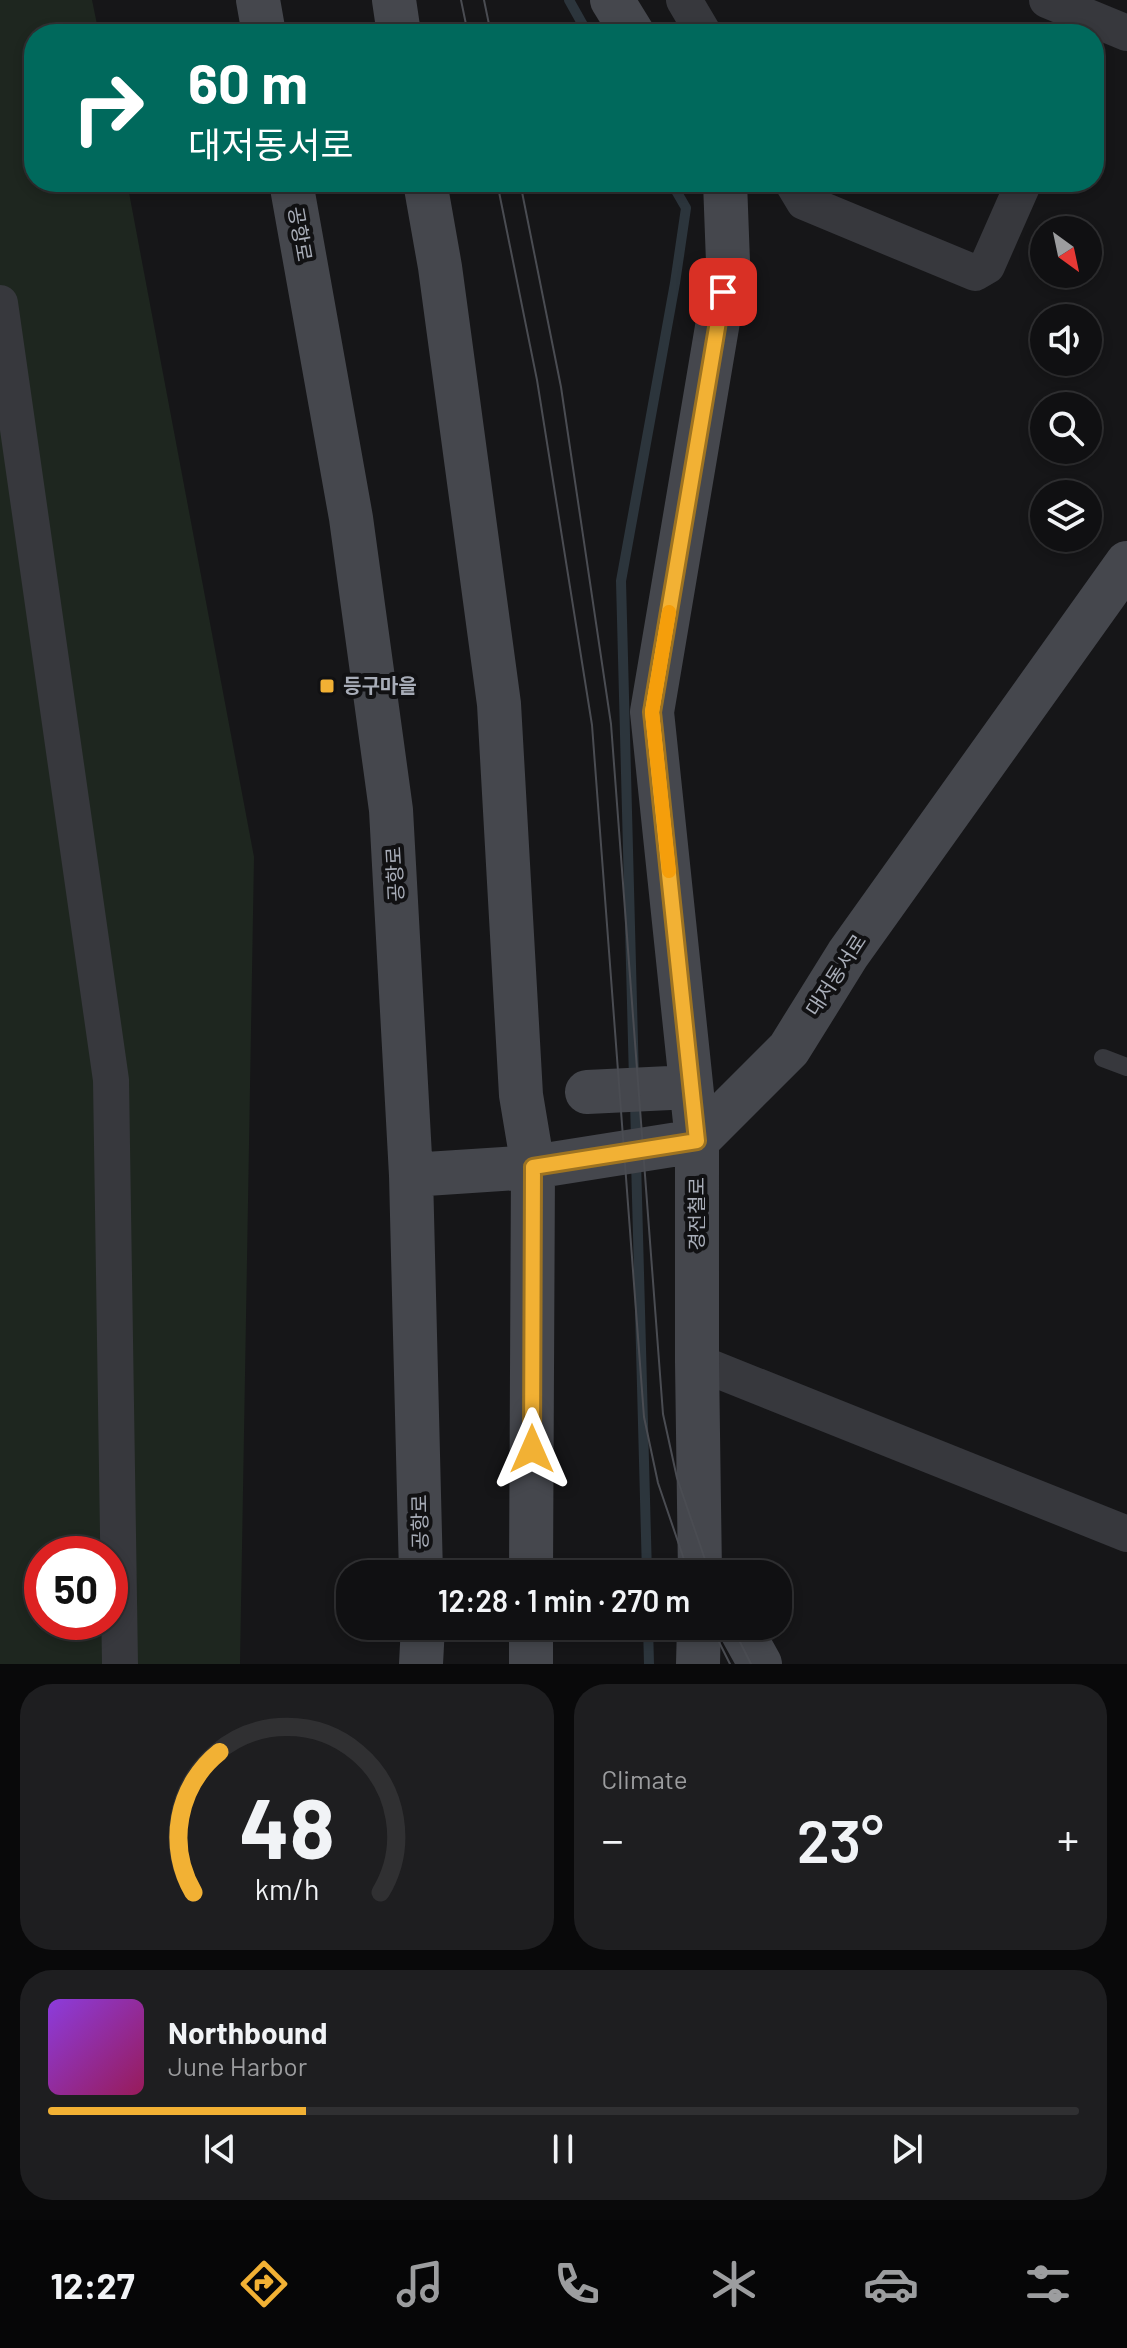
<!DOCTYPE html>
<html lang="en">
<head>
<meta charset="utf-8">
<style>
	:root { --surface:#101012; --page:#1e1e20; --text:#f1f3f6; --muted:#9c9d9f; --line:#303032; --accent:#f2b134 }
	body { margin:0; font-family:Barlow,"Noto Sans KR",sans-serif; background:var(--page); color:var(--text); height:100vh; display:flex; flex-direction:column; font-size:30px; white-space:nowrap }
	* { box-sizing:border-box; margin:0 }
	p { font-size:26px; color:var(--muted) }
	.icon { flex:none; width:44px; height:44px; fill:none; stroke:currentColor; stroke-width:2; stroke-linecap:round; stroke-linejoin:round }
	.map { position:relative; height:1664px; overflow:hidden }
	.side { display:flex; flex-direction:column; gap:20px; padding:20px; background:#09090a; flex:1 }
	.side>* { flex:none }
	.hud { position:absolute; left:24px; top:24px; width:1080px; height:168px; border-radius:32px; box-shadow:0 4px 12px #0003,0 0 0 2px var(--line); background:#00695c; color:#fff; overflow:hidden }
	.needle { width:52px; rotate:147deg }
	.controls { position:absolute; left:1030px; top:216px; display:grid; gap:16px }
	.controls a { display:grid; place-items:center; width:72px; height:72px; border-radius:50%; background:var(--surface); box-shadow:0 4px 12px #0003,0 0 0 2px var(--line); font-size:40px }
	.speed { position:absolute; left:24px; top:1536px; display:flex; gap:16px; font-size:40px; font-weight:700; text-align:center }
	.speed>* { display:grid; place-content:center; width:104px; height:104px; border-radius:50%; background:var(--surface); box-shadow:0 4px 12px #0003,0 0 0 2px var(--line); line-height:1 }
	.speed .limit { border:12px solid #d22; background:#fff; color:#111 }
	.pin { position:absolute; display:grid; place-items:center; width:68px; height:68px; color:#fff; margin:-34px; border-radius:16px; box-shadow:0 4px 12px #0006 }
	.me { position:absolute; width:88px; margin:-44px; rotate:0deg; stroke-linejoin:round; filter:drop-shadow(0 0 6px #0008) }
	.turn { display:flex; align-items:center; gap:28px; height:168px; padding:0 32px; font-size:36px }
	.turn .icon { width:104px; height:104px; stroke-width:2.5 }
	.turn b { display:block; font-size:56px; line-height:68px }
	.big { font-size:60px; font-weight:600; line-height:1.1 }
	.side .widget { flex:1; display:flex; flex-direction:column; justify-content:center; gap:12px; min-width:0; padding:0 28px; border-radius:32px; background:var(--page) }
	.side .dial { align-items:center; gap:0 }
	.dial svg { height:208px; overflow:visible; fill:none; stroke:var(--line); stroke-width:7; stroke-linecap:round; text-anchor:middle }
	.dial text { fill:var(--text); stroke:none }
	.song { display:flex; align-items:center; gap:24px }
	.cover { width:96px; height:96px; border-radius:12px; background:linear-gradient(135deg,hsl(270 70% 55%),hsl(330 70% 35%)) }
	.played { height:8px; border-radius:4px; background:linear-gradient(90deg,var(--accent) 25%,var(--line) 25%) }
	.keys { display:flex; justify-content:space-around; direction:ltr }
	.heat { display:flex; justify-content:space-between; align-items:center; font-size:44px; direction:ltr }
	.side .tiles { flex:1; display:grid; gap:20px; grid-template-columns:1fr 1fr }
	.widget:last-child { grid-column:span 2 }
	.trip { position:absolute; left:336px; top:1560px; width:456px; height:80px; border-radius:32px; background:var(--surface); box-shadow:0 4px 12px #0003,0 0 0 2px var(--line); font-weight:600; line-height:80px; text-align:center }
	.tabs { display:flex; height:128px; justify-content:space-around; align-items:center; background:#060607; color:var(--muted) }
	.tabs .icon { width:56px; height:56px }
	.tabs .selected { color:var(--accent) }
	.tabs b { font-size:36px; color:var(--text) }
	.map>svg:first-child { display:block }
	.green { fill:#1e261f; fill-rule:evenodd }
	.lines { fill:none; stroke-linecap:round; stroke-linejoin:round }
	.stream { stroke:#2c353c; stroke-width:10 }
	.lane { stroke:#37383d; stroke-width:18 }
	.street { stroke:#37383d; stroke-width:36 }
	.secondary { stroke:#45474d; stroke-width:44 }
	.tram { stroke:#4a4c52; stroke-width:2 }
	.route-casing { stroke:#9d7322; stroke-width:20 }
	.route { stroke:#f2b134; stroke-width:14 }
	.slow { stroke:#f59e0b; stroke-width:14 }
	.poi-dot { fill:#f2b134; stroke:#111113; stroke-width:3 }
	.labels { text-anchor:middle; stroke-width:8; stroke-linejoin:round; paint-order:stroke }
	.street-label { font-size:20px; fill:#a8adb8; stroke:#111113 }
	.poi-label { font-size:20px; font-weight:bold; fill:#a8adb8; stroke:#111113; text-anchor:start }
</style>
</head>
<body>
<div class="map">
<svg width="1127" height="1664" viewBox="0 0 1127 1664">
	<rect width="100%" height="100%" fill="#161618"/>
	<path class="green" d="M0 0H92L99 34H34V182H127L254 857 240 1664H0ZM42 1554H110V1622H42Z"/>
	<g class="lines">
		<path class="stream" d="M569 0 588 34
			M634 1080 621 581 675 283 686 208 671 182
			M635 1100 636 1140
			M636 1160 647 1574
			M648 1626 649 1664"/>
		<path class="lane" d="M1103 1058 1127 1067"/>
		<path class="street" d="M684 0 704 34
			M1047 0 1127 33
			M792 182 804 202 975 273 987 266 1024 182
			M0 303 111 1080 120 1664
			M697 1362 1127 1534"/>
		<path class="secondary" d="M258 0 264 34
			M394 0 399 34
			M612 0 633 34
			M291 182 351 518 391 810 411 1175 421 1574
			M425 182 440 267 499 704 521 1095 533 1167 531 1574
			M587 1092 691 1087
			M411 1175 533 1167 697 1141 789 1049 848 954 1127 563
			M700 1574 697 1362V1141L652 712 728 262 725 182
			M739 1626 760 1664
			M421 1664 423 1626
			M531 1664V1626
			M698 1664 699 1626"/>
		<path class="tram" d="M461 0 468 34
			M484 0 491 34
			M497 182 537 380 592 725 644 1417 658 1483 689 1574
			M520 182 561 387 611 724 663 1414 677 1478 710 1574
			M711 1626 730 1664
			M732 1626 751 1664"/>
	</g>
	<g class="lines">
		<defs>
			<path id="route" d="M532 1449 533 1167 697 1141 652 712 723 292"/>
		</defs>
		<use href="#route" class="route-casing"/>
		<use href="#route" class="route"/>
		<path class="slow" d="M669 871 652 712 669 612"/>
	</g>
	<rect class="poi-dot" x="319" y="678" width="16" height="16" rx="4"/>
	<g class="labels">
		<g class="street-label">
			<text transform="translate(300 234) rotate(80)" y="7">공항로</text>
			<text transform="translate(395 874) rotate(-93)" y="7">공항로</text>
			<text transform="translate(836 975) rotate(-57)" y="7">대저동서로</text>
			<text transform="translate(697 1214) rotate(-90)" y="7">경전철로</text>
			<text transform="translate(420 1522) rotate(-91)" y="7">공항로</text>
		</g>
		<g class="poi-label">
			<text x="343" y="693">등구마을</text>
		</g>
	</g>
</svg>
<div class="controls">
<a><svg class="needle" viewBox="-14 -14 28 28"><path d="M0-13l5 13h-10z" fill="#e53935"/><path d="M0 13l5-13h-10z" fill="#9c9d9f"/></svg></a>
<a><svg class="icon" aria-label="sound" viewBox="0 0 24 24"><path d="M4 9h4l5-4v14l-5-4H4zM17 9q2 3 0 6"/></svg></a>
<a><svg class="icon" aria-label="search" viewBox="0 0 24 24"><circle cx="10" cy="10" r="6"/><path d="M15 15l6 6"/></svg></a>
<a><svg class="icon" aria-label="layers" viewBox="0 0 24 24"><path d="M12 4l9 5-9 5-9-5zM3 14l9 5 9-5"/></svg></a>
</div>
<div class="speed"><div class="limit">50</div></div>
<div class="pin" style="left:723px;top:292px;background:#d93025"><svg class="icon" aria-label="arrive" viewBox="0 0 24 24"><path d="M6 21V4h12l-3 4 3 4H6"/></svg></div>
<svg class="me" style="left:532px;top:1449px" viewBox="-20 -20 40 40"><path d="M0-17L14 15 0 8-14 15z" fill="#f2b134" stroke="#fff" stroke-width="4"/></svg>
<div class="trip">12:28 · 1 min · 270 m</div>
<div class="hud">
<div class="turn"><svg class="icon" aria-label="right" viewBox="0 0 24 24"><path d="M7 20v-9h11M14 6l5 5-5 5"/></svg><div><b>60 m</b>대저동서로</div></div>
</div>
</div>
<section class="side">
<div class="tiles">
<div class="widget dial"><svg viewBox="0 0 100 80">
<path d="M14 69A42 42 0 1 1 86 69"/>
<path d="M14 69A42 42 0 0 1 24 15" stroke="#f2b134"/>
<text x="50" y="56" font-size="32" font-weight="700">48</text>
<text x="50" y="72" font-size="11">km/h</text>
</svg></div>
<div class="widget"><p>Climate</p>
<div class="heat"><a>−</a><b class="big">23°</b><a>+</a></div>
</div>
<div class="widget">
<div class="song"><i class="cover"></i><div><b>Northbound</b><p>June Harbor</p></div></div>
<div class="played"></div>
<div class="keys"><svg class="icon" aria-label="previous" viewBox="0 0 24 24"><path d="M18 5L8 12l10 7zM5 5v14"/></svg><svg class="icon" aria-label="pause" viewBox="0 0 24 24"><path d="M8 5v14M16 5v14"/></svg><svg class="icon" aria-label="next" viewBox="0 0 24 24"><path d="M6 5l10 7-10 7zM19 5v14"/></svg></div>
</div>
</div>
</section>
<nav class="tabs">
<b>12:27</b>
<svg class="icon selected" aria-label="directions" viewBox="0 0 24 24"><path d="M12 3l9 9-9 9-9-9zM9 14v-3h6M13 9l2 2-2 2"/></svg>
<svg class="icon" aria-label="music" viewBox="0 0 24 24"><path d="M9 18V5l10-2v13"/><circle cx="6" cy="18" r="3"/><circle cx="16" cy="16" r="3"/></svg>
<svg class="icon" aria-label="phone" viewBox="0 0 24 24"><path d="M5 4h4l2 5-3 2q2 4 5 5l2-3 5 2v4C11 20 4 13 5 4z"/></svg>
<svg class="icon" aria-label="climate" viewBox="0 0 24 24"><path d="M12 3v18M4 7l16 10M4 17L20 7"/></svg>
<svg class="icon" aria-label="car" viewBox="0 0 24 24"><path d="M5 17H2v-5l4-1 3-4h7l3 4 3 1v5h-3M9 17h6M6 11h13"/><circle cx="7" cy="17" r="2"/><circle cx="17" cy="17" r="2"/></svg>
<svg class="icon" aria-label="filters" viewBox="0 0 24 24"><path d="M4 7h16M4 17h16"/><circle cx="9" cy="7" r="2"/><circle cx="15" cy="17" r="2"/></svg>
</nav>
</body>
</html>
